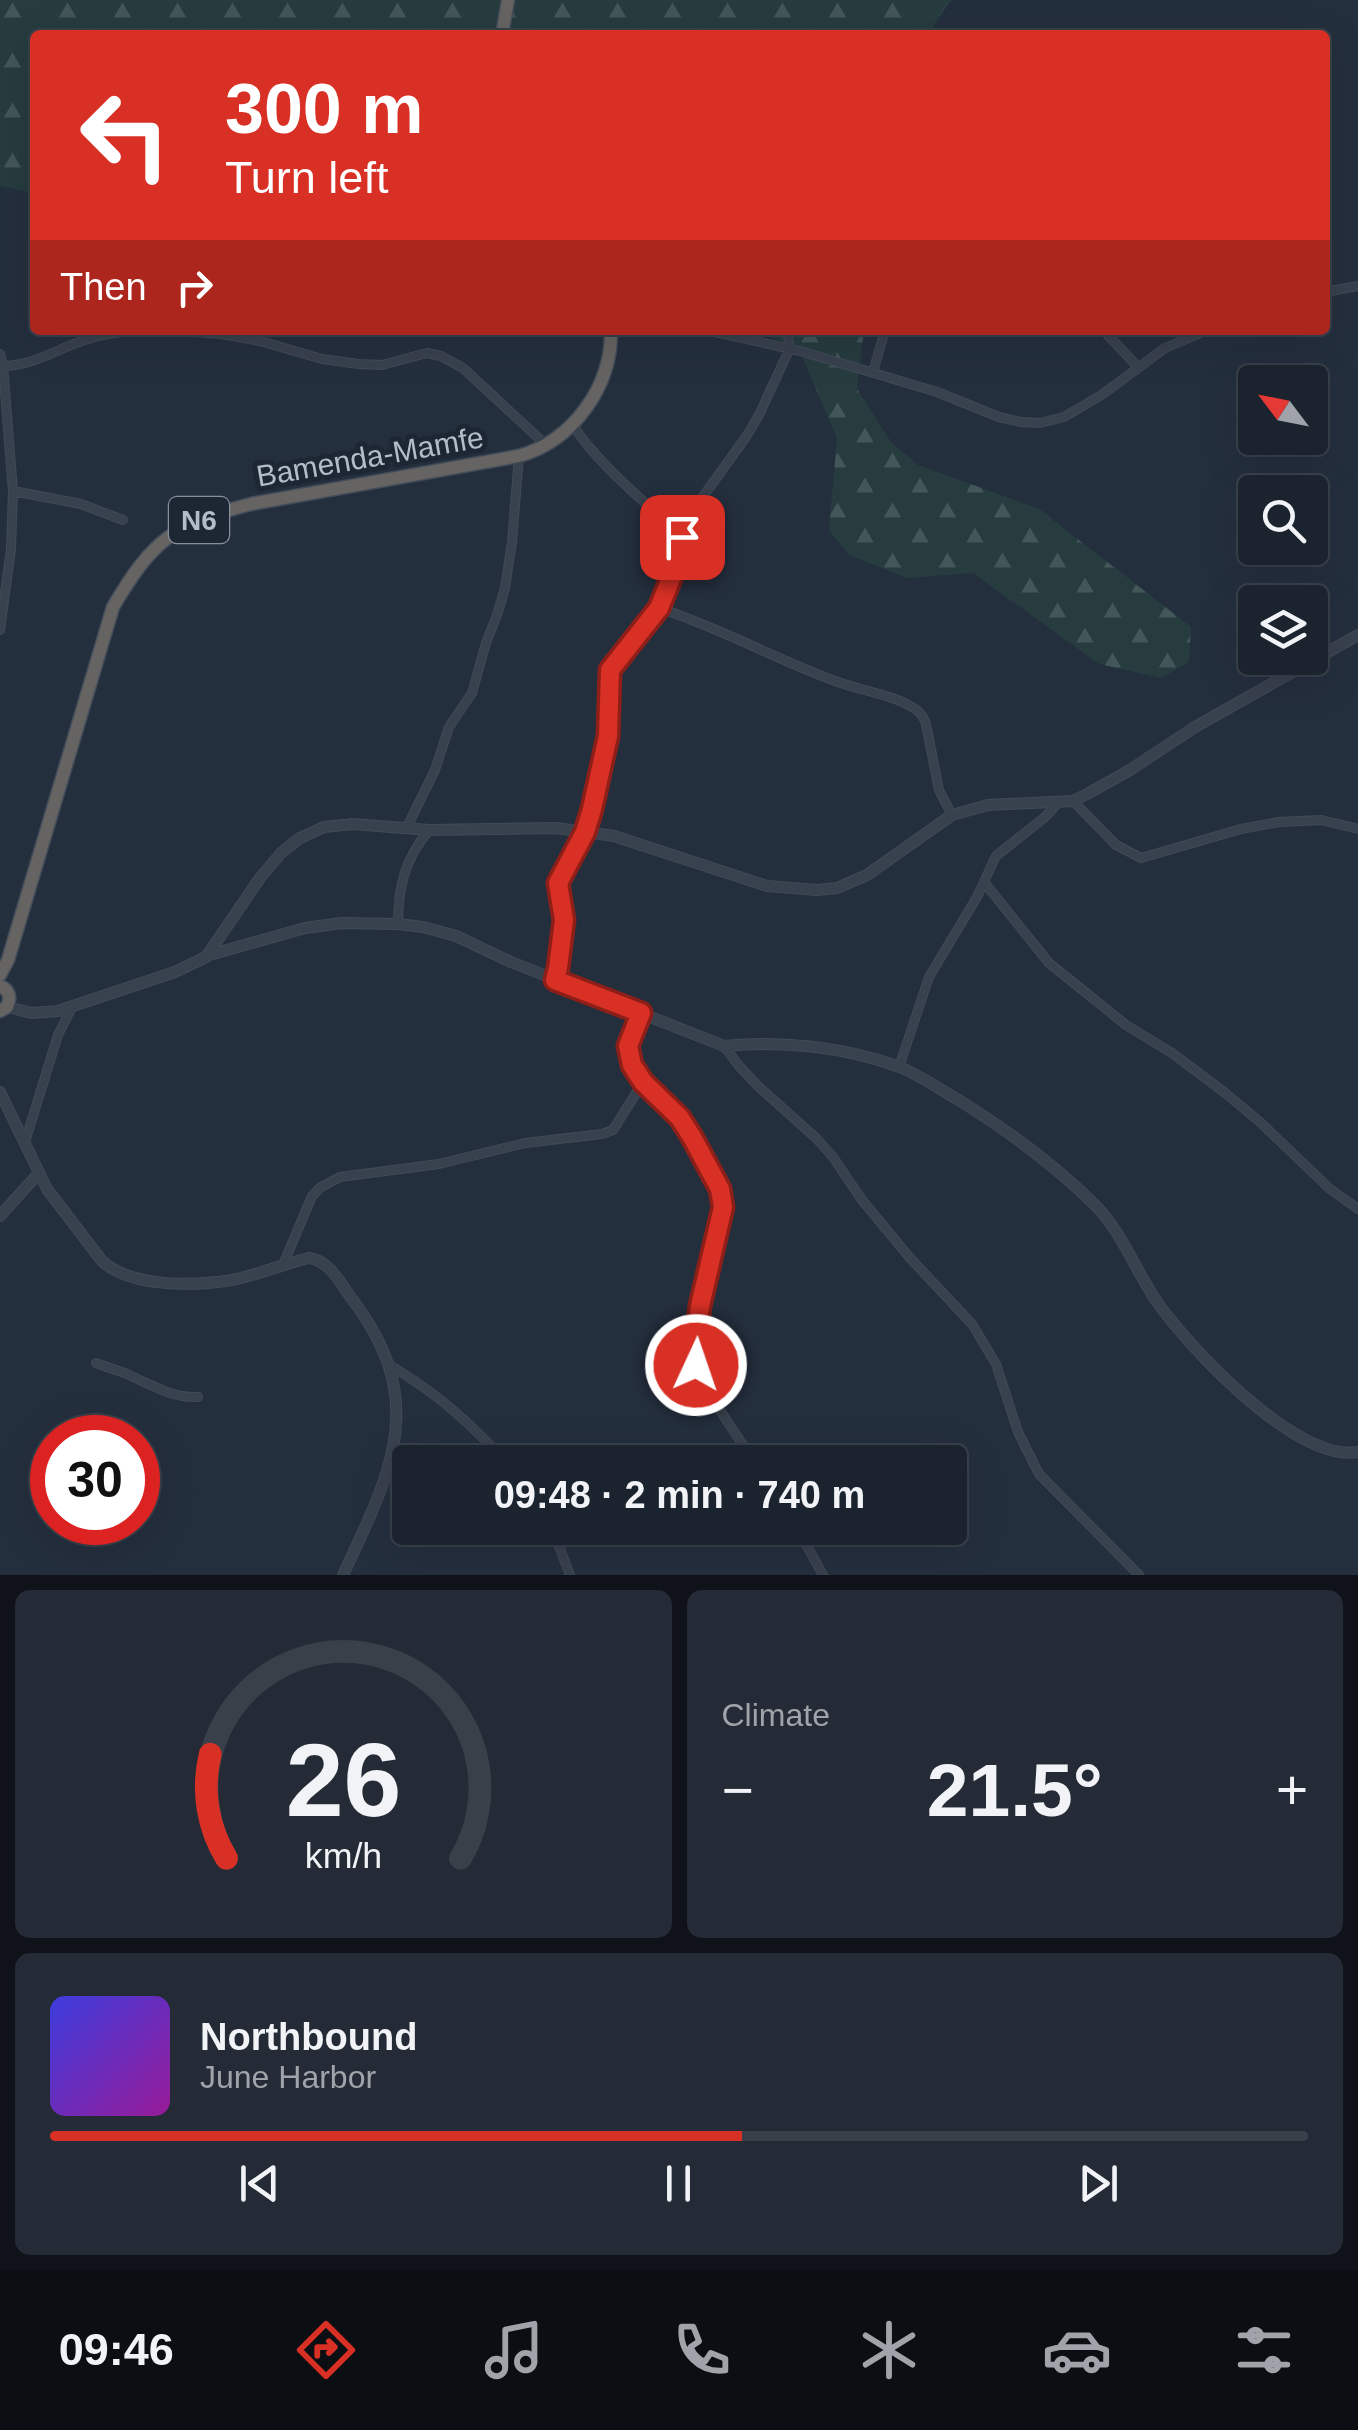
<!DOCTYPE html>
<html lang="en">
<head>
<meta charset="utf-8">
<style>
	:root { --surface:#1b232e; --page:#242b36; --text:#f1f3f6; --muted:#a0a4aa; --line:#39404a; --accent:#d93025 }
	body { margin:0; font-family:Arial,sans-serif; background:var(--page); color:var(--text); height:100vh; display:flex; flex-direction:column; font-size:38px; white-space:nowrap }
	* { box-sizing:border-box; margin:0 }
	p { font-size:32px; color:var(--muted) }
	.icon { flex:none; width:55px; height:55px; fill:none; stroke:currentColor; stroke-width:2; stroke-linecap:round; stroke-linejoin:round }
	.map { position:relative; height:1575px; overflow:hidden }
	.panel { display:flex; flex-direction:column; gap:15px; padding:15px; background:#0f1319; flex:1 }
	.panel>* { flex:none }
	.guide { position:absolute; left:30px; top:30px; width:1300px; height:305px; border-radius:10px; box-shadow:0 10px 40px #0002,0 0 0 2px var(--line); background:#d93025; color:#fff; overflow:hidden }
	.needle { width:65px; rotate:302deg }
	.buttons { position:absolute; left:1238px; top:365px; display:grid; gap:20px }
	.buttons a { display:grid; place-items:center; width:90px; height:90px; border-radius:10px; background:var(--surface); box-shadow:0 10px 40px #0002,0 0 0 2px var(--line); font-size:50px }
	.speed { position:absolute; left:30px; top:1415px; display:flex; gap:20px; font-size:50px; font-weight:700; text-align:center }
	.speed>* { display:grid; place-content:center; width:130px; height:130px; border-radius:50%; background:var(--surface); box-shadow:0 10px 40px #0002,0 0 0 2px var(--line); line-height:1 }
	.speed .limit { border:15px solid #d22; background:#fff; color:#111 }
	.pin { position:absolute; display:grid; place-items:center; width:85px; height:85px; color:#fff; margin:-42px; border-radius:20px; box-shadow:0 5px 15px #0006 }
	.me { position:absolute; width:110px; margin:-55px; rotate:3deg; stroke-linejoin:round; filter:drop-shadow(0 0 8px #0008) }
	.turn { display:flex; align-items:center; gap:35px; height:210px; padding:0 30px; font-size:45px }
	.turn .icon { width:130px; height:130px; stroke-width:2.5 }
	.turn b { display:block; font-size:70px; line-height:85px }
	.then { display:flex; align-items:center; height:95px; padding:0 30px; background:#0003; gap:20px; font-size:38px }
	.big { font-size:75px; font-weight:700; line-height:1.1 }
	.panel .widget { flex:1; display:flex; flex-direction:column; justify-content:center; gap:15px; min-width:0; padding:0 35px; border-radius:15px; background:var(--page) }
	.panel .dial { align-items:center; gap:0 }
	.dial svg { height:260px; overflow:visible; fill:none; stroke:var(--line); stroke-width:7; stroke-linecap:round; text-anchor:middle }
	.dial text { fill:var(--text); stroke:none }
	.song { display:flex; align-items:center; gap:30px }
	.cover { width:120px; height:120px; border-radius:15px; background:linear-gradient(135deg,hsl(240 70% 55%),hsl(300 70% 35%)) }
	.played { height:10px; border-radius:5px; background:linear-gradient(90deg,var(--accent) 55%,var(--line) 55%) }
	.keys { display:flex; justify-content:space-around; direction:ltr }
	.heat { display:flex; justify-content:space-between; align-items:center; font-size:55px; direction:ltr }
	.panel .tiles { flex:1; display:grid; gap:15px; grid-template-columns:1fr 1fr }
	.widget:last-child { grid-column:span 2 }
	.trip { position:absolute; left:392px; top:1445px; width:575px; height:100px; border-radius:10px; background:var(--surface); box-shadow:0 10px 40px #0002,0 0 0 2px var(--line); font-weight:700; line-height:100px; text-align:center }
	.menu { display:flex; height:160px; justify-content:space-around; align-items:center; background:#0b0e12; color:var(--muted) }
	.menu .icon { width:70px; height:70px }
	.menu .on { color:var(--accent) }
	.menu b { font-size:45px; color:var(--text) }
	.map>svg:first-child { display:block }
	.forest { fill:url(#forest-firs) }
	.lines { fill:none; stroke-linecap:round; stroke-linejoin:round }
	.minor-casing { stroke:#414a57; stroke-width:10 }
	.tertiary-casing { stroke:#414a57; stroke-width:12 }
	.trunk-casing { stroke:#434c59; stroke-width:15 }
	.minor { stroke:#38414e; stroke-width:8 }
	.tertiary { stroke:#38414e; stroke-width:10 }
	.trunk { stroke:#656462; stroke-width:12 }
	.route-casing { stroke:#8d1f18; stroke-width:25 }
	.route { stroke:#d93025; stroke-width:18 }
	.labels { text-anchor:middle; stroke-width:10; stroke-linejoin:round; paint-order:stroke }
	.shield { fill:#1d2633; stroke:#878f9c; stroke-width:2.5 }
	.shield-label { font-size:28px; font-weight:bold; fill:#b4bcc9 }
	.street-label { font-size:30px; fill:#b4bcc9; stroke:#1d2633 }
</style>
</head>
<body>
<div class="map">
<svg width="1358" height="1575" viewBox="0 0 1358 1575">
	<defs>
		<pattern id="forest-firs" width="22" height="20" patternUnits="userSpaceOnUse" patternTransform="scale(2.5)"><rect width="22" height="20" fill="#263c3f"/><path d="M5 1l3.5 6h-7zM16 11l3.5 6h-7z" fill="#435659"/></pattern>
	</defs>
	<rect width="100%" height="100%" fill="#242f3e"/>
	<path class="forest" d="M0 0H953L948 3 928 35H35V193L0 186Z
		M761 330H864L857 389 891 442 918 465 1039 509 1191 627 1189 662 1161 678 1099 664 973 573 907 578 849 555 829 530 837 438 800 351 790 348Z"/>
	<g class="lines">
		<defs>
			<path id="minor" d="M1325 292 1358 286
				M167 330 222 334 260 341 322 359 359 364 382 365 427 353 441 356 463 368 546 445
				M706 330 800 351 937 392 999 417 1021 422 1040 423 1064 417 1103 394 1165 348 1208 330
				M1103 330 1138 367
				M0 354 3 366 13 491 11 549 0 630
				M3 366C37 365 57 348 88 339 107 333 126 331 145 330
				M873 372 885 330
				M13 491 81 504 123 520
				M682 537 694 509 746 437 759 415 790 348 787 330
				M659 608C721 628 777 660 838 682 862 691 890 694 912 707 920 711 923 716 926 724L939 790 952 815
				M1073 801 1116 845 1141 858 1241 829 1279 822 1321 820 1358 829
				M407 827 435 770 449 727 472 693 486 643 497 615 505 588 512 542 519 456
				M984 882 1049 963 1126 1025 1172 1053 1224 1092 1260 1122 1330 1189 1358 1209
				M398 924C398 887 405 859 429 830
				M555 979 559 968 564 920 558 883 585 832 592 809 608 735 610 670 639 631 659 608 683 549 682 537C646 502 600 467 572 424
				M641 1013 628 1047 632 1065 643 1082 680 1118 719 1189 723 1207 700 1306 695 1347 696 1365 706 1389 754 1462
				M724 1046 739 1066 759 1087 816 1138 833 1157 862 1200 910 1258 972 1324 996 1364 1018 1432 1039 1474 1139 1575
				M899 1067 929 977 977 897 996 856 1045 817 1058 803
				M25 1142 58 1035 72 1007
				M283 1265 312 1196 321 1187 340 1177 439 1164 525 1143 602 1134 613 1130 643 1082
				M96 1363C106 1367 117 1370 127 1374 151 1385 172 1398 198 1397
				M391 1366C438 1394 469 1422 506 1462
				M552 1528 570 1575
				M797 1528 823 1575"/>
			<path id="tertiary" d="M206 956 305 928 342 923 398 924 423 927 456 936 511 962 724 1046C781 1040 843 1047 897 1066 918 1074 938 1088 957 1099 1007 1130 1054 1164 1096 1206 1121 1232 1134 1266 1153 1296 1185 1344 1296 1463 1358 1452
				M7 1007 32 1013 58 1011 175 972 206 957 260 878 281 853 300 838 324 827 353 824 429 830 556 828 614 836 767 886 817 890 837 888 867 875 952 815 988 805 1073 801 1089 793 1130 770 1195 727 1358 635
				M0 1092 47 1189 102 1261C132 1288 194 1286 232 1280 258 1275 283 1264 309 1258 329 1260 341 1284 352 1299 430 1402 391 1472 343 1575
				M0 1216 38 1174"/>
			<path id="trunk" d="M502 35 508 0
				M0 975 8 960 113 607C153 539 174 524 251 504L519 456C574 440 612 386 611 330
				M0 986C10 990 11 998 7 1007L0 1011"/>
		</defs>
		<use href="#minor" class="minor-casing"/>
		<use href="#tertiary" class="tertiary-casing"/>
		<use href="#trunk" class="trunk-casing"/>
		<use href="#minor" class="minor"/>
		<use href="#tertiary" class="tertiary"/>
		<use href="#trunk" class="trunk"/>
	</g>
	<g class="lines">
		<defs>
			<path id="route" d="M682 537 683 549 659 608 610 670 608 736 592 809 585 832 558 883 564 920 558 968 555 980 641 1013 628 1046 632 1065 643 1082 680 1118 692 1137 720 1189 723 1207 700 1306 695 1347 696 1365"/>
		</defs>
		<use href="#route" class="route-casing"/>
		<use href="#route" class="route"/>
	</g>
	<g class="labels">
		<rect class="shield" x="169" y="497" width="60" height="46" rx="8"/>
		<g class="shield-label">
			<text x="199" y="530">N6</text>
		</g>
		<g class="street-label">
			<text transform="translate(370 457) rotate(-10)" y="10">Bamenda-Mamfe</text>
		</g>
	</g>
</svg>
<div class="buttons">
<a><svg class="needle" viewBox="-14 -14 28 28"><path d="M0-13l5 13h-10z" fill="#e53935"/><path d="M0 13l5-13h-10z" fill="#a0a4aa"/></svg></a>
<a><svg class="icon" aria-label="search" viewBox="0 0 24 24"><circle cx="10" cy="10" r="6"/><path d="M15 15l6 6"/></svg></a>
<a><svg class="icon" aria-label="layers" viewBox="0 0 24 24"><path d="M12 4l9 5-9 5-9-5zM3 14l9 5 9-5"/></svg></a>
</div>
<div class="speed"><div class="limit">30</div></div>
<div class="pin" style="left:682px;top:537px;background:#d93025"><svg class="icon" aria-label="arrive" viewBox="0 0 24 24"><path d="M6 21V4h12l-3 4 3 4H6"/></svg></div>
<svg class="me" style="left:696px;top:1365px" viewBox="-20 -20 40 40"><circle r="17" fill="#d93025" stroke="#fff" stroke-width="3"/><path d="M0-11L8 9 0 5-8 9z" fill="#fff"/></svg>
<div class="trip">09:48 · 2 min · 740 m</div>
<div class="guide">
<div class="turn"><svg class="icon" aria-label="left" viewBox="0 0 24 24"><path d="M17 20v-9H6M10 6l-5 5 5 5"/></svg><div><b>300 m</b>Turn left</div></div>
<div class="then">Then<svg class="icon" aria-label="right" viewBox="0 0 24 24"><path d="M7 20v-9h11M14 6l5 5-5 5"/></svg></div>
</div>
</div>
<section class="panel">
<div class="tiles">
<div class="widget dial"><svg viewBox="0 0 100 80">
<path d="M14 69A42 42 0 1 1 86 69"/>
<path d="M14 69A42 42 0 0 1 9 37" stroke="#d93025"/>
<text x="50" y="56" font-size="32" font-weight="700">26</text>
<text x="50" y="72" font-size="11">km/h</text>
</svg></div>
<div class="widget"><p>Climate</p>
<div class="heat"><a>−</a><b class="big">21.5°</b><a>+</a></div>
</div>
<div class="widget">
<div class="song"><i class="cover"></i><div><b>Northbound</b><p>June Harbor</p></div></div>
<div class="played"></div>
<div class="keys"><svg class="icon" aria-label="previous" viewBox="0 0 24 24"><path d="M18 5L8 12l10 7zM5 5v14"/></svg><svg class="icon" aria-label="pause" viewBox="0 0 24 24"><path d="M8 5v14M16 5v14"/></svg><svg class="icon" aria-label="next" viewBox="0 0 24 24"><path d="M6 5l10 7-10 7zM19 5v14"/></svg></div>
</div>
</div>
</section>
<nav class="menu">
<b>09:46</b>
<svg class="icon on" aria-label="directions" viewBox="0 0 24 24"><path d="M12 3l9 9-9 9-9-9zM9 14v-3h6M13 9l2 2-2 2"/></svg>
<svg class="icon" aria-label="music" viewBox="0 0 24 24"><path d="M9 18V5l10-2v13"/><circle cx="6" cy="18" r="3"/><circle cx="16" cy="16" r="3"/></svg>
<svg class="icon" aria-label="phone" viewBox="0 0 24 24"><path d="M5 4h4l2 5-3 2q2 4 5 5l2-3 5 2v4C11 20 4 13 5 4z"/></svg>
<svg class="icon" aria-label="climate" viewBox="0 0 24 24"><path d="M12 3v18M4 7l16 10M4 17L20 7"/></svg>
<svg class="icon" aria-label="car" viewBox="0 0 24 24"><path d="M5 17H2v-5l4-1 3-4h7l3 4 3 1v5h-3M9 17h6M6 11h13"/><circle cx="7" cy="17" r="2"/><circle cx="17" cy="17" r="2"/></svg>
<svg class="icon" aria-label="filters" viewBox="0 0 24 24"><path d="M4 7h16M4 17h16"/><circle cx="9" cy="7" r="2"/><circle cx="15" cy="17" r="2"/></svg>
</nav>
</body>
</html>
